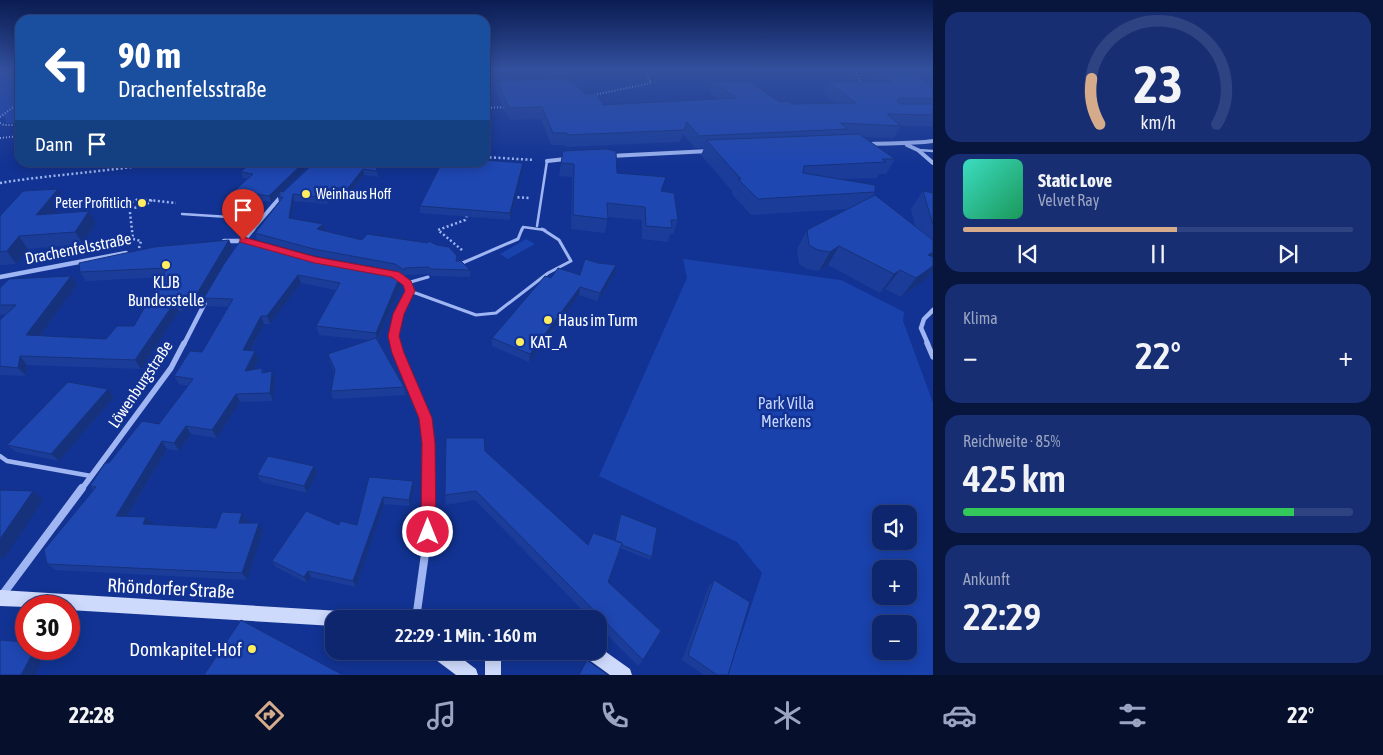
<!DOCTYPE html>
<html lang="de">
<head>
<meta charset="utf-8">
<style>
	:root { --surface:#0e266e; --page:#172e73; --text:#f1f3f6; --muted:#9ba5c2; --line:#2e4381; --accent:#d6ab8b }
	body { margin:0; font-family:"Asap Condensed",sans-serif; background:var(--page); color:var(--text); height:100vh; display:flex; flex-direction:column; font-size:19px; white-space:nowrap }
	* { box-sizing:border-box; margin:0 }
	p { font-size:16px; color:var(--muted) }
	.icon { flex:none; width:28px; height:28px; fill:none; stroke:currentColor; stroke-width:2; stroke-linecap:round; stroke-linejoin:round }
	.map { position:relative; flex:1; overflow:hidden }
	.side { display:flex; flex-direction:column; gap:12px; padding:12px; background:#08153c; width:450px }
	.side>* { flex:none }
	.banner { position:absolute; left:15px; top:15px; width:475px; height:152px; border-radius:15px; box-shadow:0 2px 12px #0003,0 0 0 1px var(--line); background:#1a4fa0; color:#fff; overflow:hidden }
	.fabs { position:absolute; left:872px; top:505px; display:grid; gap:10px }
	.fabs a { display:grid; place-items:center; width:45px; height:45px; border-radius:10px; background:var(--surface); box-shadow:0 2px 12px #0003,0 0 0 1px var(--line); font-size:25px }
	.speed { position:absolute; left:15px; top:595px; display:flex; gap:10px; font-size:25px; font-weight:700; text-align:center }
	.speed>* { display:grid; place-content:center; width:65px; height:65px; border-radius:50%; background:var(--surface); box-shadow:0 2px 12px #0003,0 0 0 1px var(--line); line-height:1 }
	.speed .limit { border:8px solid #d22; background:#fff; color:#111 }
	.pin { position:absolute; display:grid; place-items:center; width:42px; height:42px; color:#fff; margin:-51px -21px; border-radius:50% 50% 50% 0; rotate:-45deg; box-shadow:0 0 5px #0007 }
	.pin .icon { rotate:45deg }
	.me { position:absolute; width:55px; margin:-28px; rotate:0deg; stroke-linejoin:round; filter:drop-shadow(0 0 4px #0008) }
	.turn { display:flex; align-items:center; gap:18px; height:105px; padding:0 20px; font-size:22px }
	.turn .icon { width:65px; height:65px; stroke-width:2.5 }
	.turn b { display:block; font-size:35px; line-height:42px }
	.then { display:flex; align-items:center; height:48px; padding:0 20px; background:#0003; gap:10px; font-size:19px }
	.big { font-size:38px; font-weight:600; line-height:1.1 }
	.side .widget { flex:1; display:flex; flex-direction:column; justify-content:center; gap:8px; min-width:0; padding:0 18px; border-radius:15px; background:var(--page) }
	.side .dial { align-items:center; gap:0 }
	.dial svg { height:130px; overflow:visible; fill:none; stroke:var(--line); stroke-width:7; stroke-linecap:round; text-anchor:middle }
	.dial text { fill:var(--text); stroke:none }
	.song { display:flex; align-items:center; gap:15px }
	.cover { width:60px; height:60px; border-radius:8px; background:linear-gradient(135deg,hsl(170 70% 55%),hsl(150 70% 35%)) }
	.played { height:5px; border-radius:2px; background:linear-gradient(90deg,var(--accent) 55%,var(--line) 55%) }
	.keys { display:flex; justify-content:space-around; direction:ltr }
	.heat { display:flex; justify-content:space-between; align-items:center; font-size:28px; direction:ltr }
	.charge { height:8px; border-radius:4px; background:linear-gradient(90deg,#34c759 85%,var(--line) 0) }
	.trip { position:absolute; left:325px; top:610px; width:282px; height:50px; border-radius:15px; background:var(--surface); box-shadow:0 2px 12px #0003,0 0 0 1px var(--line); font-weight:600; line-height:50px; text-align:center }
	.tabs { display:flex; height:80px; justify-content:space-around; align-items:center; background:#060f2c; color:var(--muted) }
	.tabs .icon { width:35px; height:35px }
	.tabs .selected { color:var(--accent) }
	.tabs b { font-size:22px; color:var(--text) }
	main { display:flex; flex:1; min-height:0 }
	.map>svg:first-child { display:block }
	.green { fill:#1942ad; fill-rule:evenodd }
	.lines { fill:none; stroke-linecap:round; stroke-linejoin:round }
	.path-far1 { stroke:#9fb6f2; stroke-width:2; stroke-dasharray:1 2; stroke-linecap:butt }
	.path { stroke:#9fb6f2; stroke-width:2.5; stroke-dasharray:2 2.5; stroke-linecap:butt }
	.service-far2 { stroke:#9fb6f2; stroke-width:2.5 }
	.service-far1 { stroke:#9fb6f2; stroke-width:3 }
	.service { stroke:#9fb6f2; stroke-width:4.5 }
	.minor-far3 { stroke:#9fb6f2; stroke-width:4 }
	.minor-far2 { stroke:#9fb6f2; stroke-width:4.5 }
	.minor-far1 { stroke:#9fb6f2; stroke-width:5.5 }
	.minor { stroke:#9fb6f2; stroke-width:8 }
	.secondary { fill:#cedafc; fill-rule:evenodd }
	.wall { fill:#1b3d99 }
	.shaded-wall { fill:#16327d }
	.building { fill:#1f47b2; stroke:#16327d }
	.route { fill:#e11d48; stroke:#92132f }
	.poi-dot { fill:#ffed60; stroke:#123393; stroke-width:2 }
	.labels { text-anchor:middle; stroke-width:5; stroke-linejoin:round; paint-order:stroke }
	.far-poi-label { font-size:14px; fill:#fff; stroke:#123393; text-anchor:start }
	.street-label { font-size:16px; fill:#fff; stroke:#123393 }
	.poi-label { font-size:16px; fill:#fff; stroke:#123393; text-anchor:start }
	.park-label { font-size:16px; fill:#c6d5fd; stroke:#123393 }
	.near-street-label { font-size:19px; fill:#fff; stroke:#123393 }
	.near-poi-label { font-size:19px; fill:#fff; stroke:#123393; text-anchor:end }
</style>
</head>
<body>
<main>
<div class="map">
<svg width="933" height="675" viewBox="0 0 933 675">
	<rect width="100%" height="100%" fill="#123393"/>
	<path class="green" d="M0 70H20V123H6L5 117 0 118Z
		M526 239 535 244 508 259 500 254Z
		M683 259 841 280 904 312 903 321 933 403V675H728L762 573 737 542 599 476 687 278ZM881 514H909V541H881ZM881 569H909V596H881ZM881 624H909V651H881Z"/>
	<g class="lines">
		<path class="path-far1" d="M642 70H656
			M854 70 863 86
			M594 95 651 83 645 71
			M485 108 507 107
			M0 117 20 102
			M0 123 4 125H20
			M0 138 20 136"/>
		<path class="path" d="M485 157 534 160
			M244 162 253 164
			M0 183C54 174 109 172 163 162
			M513 197 529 198
			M130 209 146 205 152 200
			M139 248 141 241 133 239 129 204 138 199 176 203
			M462 250 438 230 465 220 468 213"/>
		<path class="service-far2" d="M918 150 933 151
			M182 214 261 219
			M537 226 547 161
			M522 230 523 227 545 230"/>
		<path class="service-far1" d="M460 264 518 239 522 229
			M407 283 428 277
			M410 291 476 315 496 313 548 273 571 261 559 240 542 229"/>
		<path class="service" d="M0 456 7 461 91 476"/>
		<path class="minor-far3" d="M867 144C890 143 911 144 933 141
			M907 145 918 150 933 163
			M610 156 709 151
			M547 161 566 159
			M252 230 283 194"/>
		<path class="minor-far2" d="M224 241H248
			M243 241 253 229
			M395 274 407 283 410 291C402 307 390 326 395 344
			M0 277 126 253
			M184 344 208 297
			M928 344 921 328 924 319 933 310"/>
		<path class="minor-far1" d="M395 343 426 418 428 490
			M927 343 933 357
			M81 490 171 368 184 343"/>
		<path class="minor" d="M0 598 82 488
			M416 619 428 532V488"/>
		<path class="secondary" d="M0 590 340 611 345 614 348 619H334V626L69 610V606L26 607 0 606Z
			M599 647 630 669 632 675H610L585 657 583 651H599Z
			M430 651H452L476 669 478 675H456L432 657Z
			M485 651H501V675H485Z"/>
	</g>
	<path class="wall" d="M874 70H910L933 87V127L901 126 894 138 863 137 895 159 886 174H879L877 178 840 179 875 192 873 196 915 226 911 209 923 191 933 193V270L925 280 901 297 885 289 880 293 828 265 819 271 807 269 799 264 797 249 807 230 847 209 751 215 732 194 733 192 701 155 704 148H695L683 134 680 142 565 147V145H551L541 119 509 120 496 91 497 81 586 94 603 105 719 99 709 92 712 81 780 102 792 104H837L823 93 828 82H876L870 77Z
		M563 151 662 192 678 220 673 234H670L668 242 642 239V220L608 217 605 233 571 229 572 177 559 176Z
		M251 162H312L271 202 236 198 234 191 248 179 243 178 241 172Z
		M315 162 377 171 378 177 364 175 348 195 335 193 328 204 294 201 292 218 325 230 324 231 456 261 470 270V277L431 276 428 274 406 275 405 277 396 271 316 256 257 240 255 233 279 202 278 197Z
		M523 170 510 220 420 213V206Z
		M66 201 55 214 96 223 83 244 28 249 16 264 0 265V216Z
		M229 240 233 249 224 263 312 256 400 276 401 285 378 340 404 387 405 395 333 399 331 391 334 372 330 362 328 354 369 340 319 335 316 326 336 290 301 283 270 324H264L251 351H255L259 360 254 370 262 368 264 373 275 380 273 401 240 402 217 438 191 434 179 451 167 449 127 517 152 524 216 528 242 513 247 521 246 523 263 531 247 580 56 570 47 564 93 489 90 486 109 463 159 424 188 386 179 384 174 376 202 352 228 307 208 306 204 298 222 267 199 306 186 305 183 311H179L141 369 27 365 26 376 1 375 0 376V320L6 314 0 315V288L71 276 77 285 40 336 106 339 134 326 162 277 86 281 80 272Z
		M615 273 598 301 579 295 529 362 492 346V338L551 278Z
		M108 389 114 397 59 461 16 452 7 445Z
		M485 451 588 545 614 541 619 518 621 514 652 557 650 560 620 548 608 582 643 660 638 666 599 627V619H591L475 500 446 505 445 495Z
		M314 466 317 473 307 493 261 482 257 475Z
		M369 477 413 481 414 487 410 506 384 504 356 587 311 577 307 583 276 567 272 561 339 525H357Z
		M714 580 728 675H704L682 660 709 586Z"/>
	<path class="shaded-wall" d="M304 162H312L271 202 269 196Z
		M523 163V170L510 220V213Z
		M363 169 364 175 348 195 347 189Z
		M333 187 335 193 328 204 326 198Z
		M58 189 66 201 44 227 36 215Z
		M293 194 294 201 291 224 289 218Z
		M89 211 96 223 83 244 75 232Z
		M323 224 325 230 318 236 317 229Z
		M19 236 28 249 16 264 7 251Z
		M229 240 233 249 199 306 195 297Z
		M839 246 828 265 819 271 830 252Z
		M933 252V261L928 255Z
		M616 265 615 273 598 301 600 293Z
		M933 266V270L925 280 901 297 916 278Z
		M900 270 885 289 880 293 894 274Z
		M298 275 301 283 270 324 267 316Z
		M71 276 77 285 34 344 26 335Z
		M400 276 401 285 377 341 376 333Z
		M580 287 579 295 529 362 530 354Z
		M181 296 186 305 183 311 178 302Z
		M174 303 179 311 141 369 135 360Z
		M261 316 264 324 246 359 243 350Z
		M255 351 259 360 249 380 245 371Z
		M20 356 27 365 26 376 18 368Z
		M272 371 275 380 273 401 270 393Z
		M108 389 114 397 59 461 51 454Z
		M236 394 240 402 217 438 212 430Z
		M186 426 191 434 179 451 174 443Z
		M162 441 167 449 123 523 116 516Z
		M314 466 317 473 307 493 304 486Z
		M413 481 414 487 410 506 409 500Z
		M33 491 43 500 4 559 0 556V539Z
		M383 497 384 504 356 587 353 581Z
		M242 513 247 521 244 530 239 523Z
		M146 517 153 524H143Z
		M259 523 263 531 247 580 242 573Z
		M308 571 311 577 307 583 304 577Z
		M35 649H48L35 675H21Z"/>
	<path class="building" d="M879 70H910L933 87V99L899 98 897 101 900 104H933V115L887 114 901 126 840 123 848 129 699 136 687 122 684 130 567 135V133H553L542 107 509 108 497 81 567 78 586 94H596L603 105 737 98 712 81H748L780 102 787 101 792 104 856 103 828 82H892Z
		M859 134 895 159H882L886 162 804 166 803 173 875 185V192L758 199 738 179H741L706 140Z
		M606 149 616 151 617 173 666 177 661 191 674 193 678 220H671L672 228 646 226 645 207 607 203 608 219 573 215 574 164 561 163 563 151Z
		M485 160 523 163 510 213 420 206 442 162H485Z
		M251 162H304L269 196 234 191 253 174 241 172Z
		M315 162H375L377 171 363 169 347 189 333 187 326 198 293 194 289 218 323 224 317 229 362 240 367 234 428 243 429 241 437 245 449 247 457 256 456 261H461L470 270 431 269 428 267 405 268 404 270 395 264 314 249 255 233 283 197H278Z
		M58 189 36 215 89 211 75 232 19 236 7 251 0 252V216L23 191Z
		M923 191 933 193V225Z
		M875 195 933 240V252L928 255 933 257V266L916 278 900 270 894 274 839 246 830 252 818 250 809 245 807 230Z
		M243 237 312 256 392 271 400 276 376 333 316 326 340 283 298 275 267 316H261L243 350 255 351 245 371 262 368V373L272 371 270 393 236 394 212 430 186 426 174 443 162 441 116 516 146 517 143 524 216 528 222 512 242 513 239 523H259L242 573 47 564 44 550 96 487 90 486 105 463H109L142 421 159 424 193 379 174 376 190 351 202 352 233 299 204 298 224 264Z
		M229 240 195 297 181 296 178 302 174 303 135 360 20 356 18 368 0 366V320L16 305H0V288L9 279 71 276 26 335 106 339 117 326H134L167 268 80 272 79 263 154 247Z
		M585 259 598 263 616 265 600 293 580 287 530 354 492 338 545 276 551 278 558 268 580 275Z
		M376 338 404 387 331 391 335 370 328 354Z
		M68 382 108 389 51 454 7 445Z
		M446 438H484L485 451 588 545 593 533 622 543 608 582 661 631 643 660 476 491 445 495Z
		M268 456 314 466 304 486 257 475Z
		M369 477 413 481 409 500 383 497 353 581 308 571 304 577 272 561 306 511 339 525 340 521 357 525Z
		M0 490 33 491 0 539Z
		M621 514 657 528 652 557 622 545V543L615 541Z
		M714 580 750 602 728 675H717L688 655Z
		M241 620 343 675H204Z
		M0 640 26 642V649H35L21 675H0Z
		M587 660 608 675H579Z"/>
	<linearGradient id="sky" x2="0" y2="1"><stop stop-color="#0a1c51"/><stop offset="0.42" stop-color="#33509e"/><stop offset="1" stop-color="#33509e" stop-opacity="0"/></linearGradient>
	<rect width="933" height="165" fill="url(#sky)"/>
	<path class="route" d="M243 237 316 257 399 272 411 281 415 291 404 314 399 336 404 353 432 418 435 443 436 532 434 537 428 539 423 537 421 532 422 443 419 418 392 353 388 336 393 314 405 291 403 285 392 277 315 263 240 242V238Z"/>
	<g class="poi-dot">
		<circle cx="306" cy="194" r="5"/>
		<circle cx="142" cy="203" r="5"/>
		<circle cx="166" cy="265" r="5"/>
		<circle cx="548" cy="320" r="5"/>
		<circle cx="520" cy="342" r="5"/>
		<circle cx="252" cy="649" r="5"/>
	</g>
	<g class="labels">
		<g class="far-poi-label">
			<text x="316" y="199">Weinhaus Hoff</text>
			<text x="132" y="208" text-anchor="end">Peter Profitlich</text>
		</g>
		<g class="street-label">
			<text transform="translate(78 248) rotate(-11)" y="6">Drachenfelsstraße</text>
			<text transform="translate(140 384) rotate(-56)" y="6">Löwenburgstraße</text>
		</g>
		<g class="poi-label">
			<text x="166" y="288" text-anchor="middle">KLJB<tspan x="166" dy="18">Bundesstelle</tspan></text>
			<text x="558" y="326">Haus im Turm</text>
			<text x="530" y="348">KAT_A</text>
		</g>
		<g class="park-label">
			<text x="786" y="409">Park Villa<tspan x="786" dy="18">Merkens</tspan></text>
		</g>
		<g class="near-street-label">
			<text transform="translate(171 588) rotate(3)" y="7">Rhöndorfer Straße</text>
		</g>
		<g class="near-poi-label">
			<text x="242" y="656">Domkapitel-Hof</text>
		</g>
	</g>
</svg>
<div class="fabs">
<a><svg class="icon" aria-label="sound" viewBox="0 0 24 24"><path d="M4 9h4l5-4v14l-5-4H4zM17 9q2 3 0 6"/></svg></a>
<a>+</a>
<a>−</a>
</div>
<div class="speed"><div class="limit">30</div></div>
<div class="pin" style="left:243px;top:240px;background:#d93025"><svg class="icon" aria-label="arrive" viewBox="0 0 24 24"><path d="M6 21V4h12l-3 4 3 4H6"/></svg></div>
<svg class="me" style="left:428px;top:532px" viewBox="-20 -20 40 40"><circle r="17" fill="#e11d48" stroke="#fff" stroke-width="3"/><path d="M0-11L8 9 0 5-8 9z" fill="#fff"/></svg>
<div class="trip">22:29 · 1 Min. · 160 m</div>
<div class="banner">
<div class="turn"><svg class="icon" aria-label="left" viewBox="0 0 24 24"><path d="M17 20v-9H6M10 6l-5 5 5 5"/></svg><div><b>90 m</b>Drachenfelsstraße</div></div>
<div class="then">Dann<svg class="icon" aria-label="arrive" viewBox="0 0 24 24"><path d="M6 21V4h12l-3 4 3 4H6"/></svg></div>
</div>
</div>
<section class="side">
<div class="widget dial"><svg viewBox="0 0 100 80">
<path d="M14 69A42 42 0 1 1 86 69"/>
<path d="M14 69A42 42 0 0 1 9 41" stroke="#d6ab8b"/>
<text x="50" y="56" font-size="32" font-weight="700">23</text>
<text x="50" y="72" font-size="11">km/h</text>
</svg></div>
<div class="widget">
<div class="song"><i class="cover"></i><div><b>Static Love</b><p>Velvet Ray</p></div></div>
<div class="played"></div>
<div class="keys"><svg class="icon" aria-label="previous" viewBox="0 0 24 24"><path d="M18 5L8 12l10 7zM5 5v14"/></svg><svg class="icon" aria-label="pause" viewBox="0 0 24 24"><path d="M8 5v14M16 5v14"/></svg><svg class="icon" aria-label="next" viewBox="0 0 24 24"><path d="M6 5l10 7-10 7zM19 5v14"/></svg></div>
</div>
<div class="widget"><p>Klima</p>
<div class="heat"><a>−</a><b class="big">22°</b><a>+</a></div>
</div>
<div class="widget"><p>Reichweite · 85%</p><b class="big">425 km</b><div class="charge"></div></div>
<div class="widget"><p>Ankunft</p><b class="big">22:29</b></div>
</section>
</main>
<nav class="tabs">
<b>22:28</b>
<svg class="icon selected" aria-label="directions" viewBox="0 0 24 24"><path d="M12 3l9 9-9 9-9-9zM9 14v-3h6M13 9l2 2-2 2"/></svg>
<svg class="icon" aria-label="music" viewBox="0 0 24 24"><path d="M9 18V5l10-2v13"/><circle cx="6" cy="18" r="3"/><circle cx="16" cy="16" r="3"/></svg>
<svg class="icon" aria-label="phone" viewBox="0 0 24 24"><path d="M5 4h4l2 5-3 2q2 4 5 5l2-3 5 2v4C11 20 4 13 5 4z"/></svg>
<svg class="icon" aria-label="climate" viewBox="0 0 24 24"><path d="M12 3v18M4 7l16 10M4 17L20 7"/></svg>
<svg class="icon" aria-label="car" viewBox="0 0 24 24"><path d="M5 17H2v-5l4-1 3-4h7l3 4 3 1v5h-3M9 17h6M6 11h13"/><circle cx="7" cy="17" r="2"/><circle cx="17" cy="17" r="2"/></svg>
<svg class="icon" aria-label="filters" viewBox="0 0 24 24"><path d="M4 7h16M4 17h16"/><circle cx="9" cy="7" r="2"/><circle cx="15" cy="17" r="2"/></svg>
<b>22°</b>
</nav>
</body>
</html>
